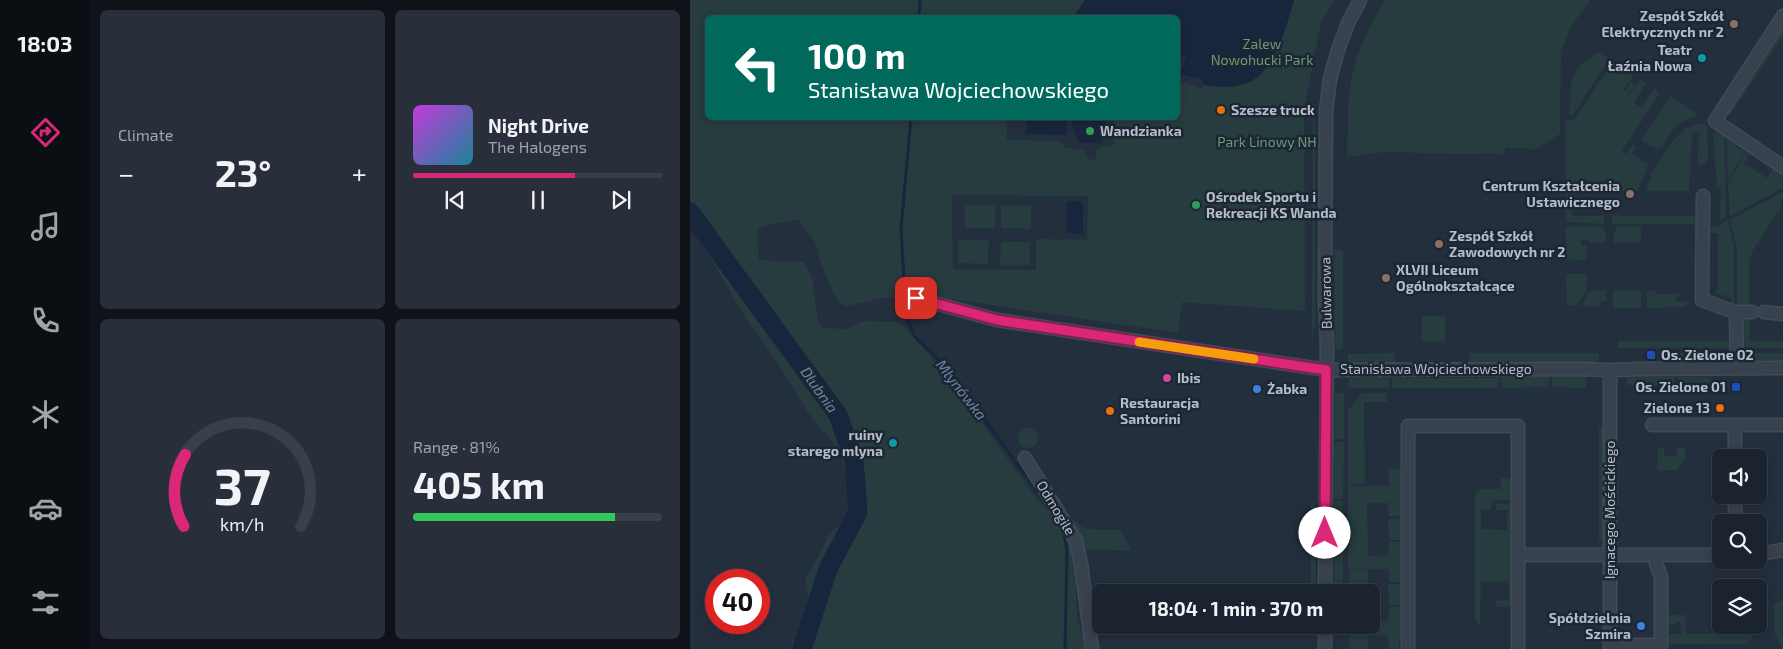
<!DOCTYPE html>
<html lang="en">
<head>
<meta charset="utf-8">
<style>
	:root { --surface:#1b232e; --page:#282f3a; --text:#f1f3f6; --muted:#a0a4aa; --line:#39404a; --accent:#db2777 }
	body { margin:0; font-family:"Exo 2",sans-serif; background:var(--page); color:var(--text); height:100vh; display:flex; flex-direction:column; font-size:19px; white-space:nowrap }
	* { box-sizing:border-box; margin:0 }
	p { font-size:16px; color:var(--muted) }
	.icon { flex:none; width:28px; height:28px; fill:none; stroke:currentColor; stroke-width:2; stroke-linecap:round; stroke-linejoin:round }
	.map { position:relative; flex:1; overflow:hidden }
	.panel { display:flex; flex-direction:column; gap:10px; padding:10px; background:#0f1319; width:600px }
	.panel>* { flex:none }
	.banner { position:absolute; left:15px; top:15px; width:475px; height:105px; border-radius:8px; box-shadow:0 2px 8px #0003,0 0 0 1px var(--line); background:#00695c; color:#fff; overflow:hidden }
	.tools { position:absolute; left:1022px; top:449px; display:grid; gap:10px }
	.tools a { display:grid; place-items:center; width:55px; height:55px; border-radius:8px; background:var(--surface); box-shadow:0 2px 8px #0003,0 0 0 1px var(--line); font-size:25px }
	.speed { position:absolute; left:15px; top:569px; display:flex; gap:10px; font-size:25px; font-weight:700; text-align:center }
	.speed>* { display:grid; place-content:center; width:65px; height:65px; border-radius:50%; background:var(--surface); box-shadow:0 2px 8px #0003,0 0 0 1px var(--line); line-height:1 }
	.speed .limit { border:8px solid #d22; background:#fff; color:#111 }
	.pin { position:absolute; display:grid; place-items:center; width:42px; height:42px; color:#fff; margin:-21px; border-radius:10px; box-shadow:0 2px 8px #0006 }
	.me { position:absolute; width:55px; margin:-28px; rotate:0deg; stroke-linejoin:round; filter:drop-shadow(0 0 4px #0008) }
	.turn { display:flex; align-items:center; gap:18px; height:105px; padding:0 20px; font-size:22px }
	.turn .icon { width:65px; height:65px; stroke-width:2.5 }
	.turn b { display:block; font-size:35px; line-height:42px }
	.big { font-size:38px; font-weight:700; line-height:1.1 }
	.panel .widget { flex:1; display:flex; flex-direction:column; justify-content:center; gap:8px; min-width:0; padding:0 18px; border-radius:8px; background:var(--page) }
	.panel .dial { align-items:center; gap:0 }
	.dial svg { height:130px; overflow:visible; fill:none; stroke:var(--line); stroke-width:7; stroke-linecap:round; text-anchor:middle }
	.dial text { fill:var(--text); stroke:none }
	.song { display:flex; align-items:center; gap:15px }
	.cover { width:60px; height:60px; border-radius:8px; background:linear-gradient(135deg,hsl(290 70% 55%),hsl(190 70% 35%)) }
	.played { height:5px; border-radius:2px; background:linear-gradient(90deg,var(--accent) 65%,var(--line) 65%) }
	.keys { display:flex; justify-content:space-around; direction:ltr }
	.heat { display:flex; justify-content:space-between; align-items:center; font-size:28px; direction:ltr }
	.charge { height:8px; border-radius:4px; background:linear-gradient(90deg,#34c759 81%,var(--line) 0) }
	.panel .tiles { flex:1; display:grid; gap:10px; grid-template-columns:repeat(2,1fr) }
	.trip { position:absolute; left:402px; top:584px; width:288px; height:50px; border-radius:8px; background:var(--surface); box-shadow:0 2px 8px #0003,0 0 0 1px var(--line); font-weight:700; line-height:50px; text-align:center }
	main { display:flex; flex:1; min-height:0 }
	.dock { display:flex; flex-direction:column; width:90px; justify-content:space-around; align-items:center; background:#0b0e12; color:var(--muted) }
	.dock .icon { width:35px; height:35px }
	.dock .selected { color:var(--accent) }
	.dock b { font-size:22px; color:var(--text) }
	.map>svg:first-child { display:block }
	.green { fill:#263c3f; fill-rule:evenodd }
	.water { fill:#17263c }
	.pier { fill:#242f3e }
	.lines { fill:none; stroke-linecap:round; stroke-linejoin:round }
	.stream { stroke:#17263c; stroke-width:3 }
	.river { stroke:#17263c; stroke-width:19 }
	.minor-casing { stroke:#414a57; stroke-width:15 }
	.minor { stroke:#38414e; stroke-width:12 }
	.route-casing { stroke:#8e194d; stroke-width:12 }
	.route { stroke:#db2777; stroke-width:9 }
	.slow { stroke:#f59e0b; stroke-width:9 }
	.education-dot { fill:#8d6e63; stroke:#1d2633; stroke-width:2 }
	.culture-dot { fill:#0f9aa8; stroke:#1d2633; stroke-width:2 }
	.food-dot { fill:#e8710a; stroke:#1d2633; stroke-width:2 }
	.leisure-dot { fill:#2e9e5b; stroke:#1d2633; stroke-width:2 }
	.transit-dot { fill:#1a4fb4; stroke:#1d2633; stroke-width:2 }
	.hotel-dot { fill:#d1479c; stroke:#1d2633; stroke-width:2 }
	.shop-dot { fill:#3f7fe0; stroke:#1d2633; stroke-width:2 }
	.labels { text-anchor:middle; stroke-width:5; stroke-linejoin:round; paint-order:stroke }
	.poi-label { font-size:14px; font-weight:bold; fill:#b4bcc9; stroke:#1d2633; text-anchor:start }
	.park-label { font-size:14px; fill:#6b9a76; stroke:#1d2633 }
	.street-label { font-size:14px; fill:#b4bcc9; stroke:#1d2633 }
	.water-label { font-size:15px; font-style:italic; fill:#6d86a8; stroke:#1d2633 }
</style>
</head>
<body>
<main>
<nav class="dock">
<b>18:03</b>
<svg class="icon selected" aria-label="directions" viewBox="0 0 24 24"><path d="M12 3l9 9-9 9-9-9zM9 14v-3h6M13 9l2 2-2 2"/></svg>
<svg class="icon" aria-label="music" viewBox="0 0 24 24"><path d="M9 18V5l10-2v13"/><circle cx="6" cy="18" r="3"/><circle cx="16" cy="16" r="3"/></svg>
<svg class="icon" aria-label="phone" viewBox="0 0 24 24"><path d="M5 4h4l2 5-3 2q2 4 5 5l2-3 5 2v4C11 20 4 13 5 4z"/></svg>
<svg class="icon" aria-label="climate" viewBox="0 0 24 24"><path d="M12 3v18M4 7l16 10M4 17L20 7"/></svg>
<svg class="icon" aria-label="car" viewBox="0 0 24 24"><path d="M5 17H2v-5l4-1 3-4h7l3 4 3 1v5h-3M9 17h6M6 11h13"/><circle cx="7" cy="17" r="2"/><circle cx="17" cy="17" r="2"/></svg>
<svg class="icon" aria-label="filters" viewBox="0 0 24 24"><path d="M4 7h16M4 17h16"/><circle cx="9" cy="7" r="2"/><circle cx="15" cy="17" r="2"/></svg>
</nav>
<section class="panel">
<div class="tiles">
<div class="widget"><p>Climate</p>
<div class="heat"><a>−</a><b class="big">23°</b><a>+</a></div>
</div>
<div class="widget">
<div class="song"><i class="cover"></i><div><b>Night Drive</b><p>The Halogens</p></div></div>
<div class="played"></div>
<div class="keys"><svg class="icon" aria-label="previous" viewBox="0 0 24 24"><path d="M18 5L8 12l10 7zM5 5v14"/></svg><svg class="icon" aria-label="pause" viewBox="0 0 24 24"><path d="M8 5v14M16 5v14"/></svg><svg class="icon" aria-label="next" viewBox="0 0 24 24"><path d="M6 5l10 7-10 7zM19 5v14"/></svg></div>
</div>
<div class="widget dial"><svg viewBox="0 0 100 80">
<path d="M14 69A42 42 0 1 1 86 69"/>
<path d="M14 69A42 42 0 0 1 15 25" stroke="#db2777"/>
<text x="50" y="56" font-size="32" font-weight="700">37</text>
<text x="50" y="72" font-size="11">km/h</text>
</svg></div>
<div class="widget"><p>Range · 81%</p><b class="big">405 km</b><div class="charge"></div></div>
</div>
</section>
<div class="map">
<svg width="1093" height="649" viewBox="0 0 1093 649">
	<rect width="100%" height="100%" fill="#242f3e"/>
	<path class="green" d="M0 0H645L631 22 614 110 615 311 492 302 488 333 221 293 216 296 191 298 157 306 149 303 144 295 130 261 125 242 108 219 74 226 67 230 69 260 114 262 122 277 128 321 132 328 157 329 174 321 207 322 214 326 263 382 345 497 362 514 379 516 392 527 408 530H430L442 551 398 549 393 551 385 566 387 617 396 649H101L102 643 120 623 121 605 116 586V577L126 561 138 536 157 518 161 510 157 478 152 459 148 449 119 414 89 365 56 319 0 222ZM18 18H488V118H424L423 147 414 146 407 150 406 158 402 160 398 159 394 150 375 148 373 144 369 141 317 140 316 118H18ZM262 195 398 196 397 240 346 239V270L263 269Z
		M695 0H900L880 28 871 53 870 134 846 149 815 148V154L807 155V153C772 155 735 153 699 152 685 152 671 156 657 156 658 135 657 114 659 94 663 60 677 28 695 0Z
		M1093 27V36L1040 115 1037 113Z
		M909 52 919 59 882 116H879C882 80 876 72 909 52Z
		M923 61 929 65 928 68 935 73 937 71 944 75 933 90 935 91 941 82 945 84 934 101 950 79 956 84 945 101 947 106H952L964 89 970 93 932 151 936 154 943 144 947 147 942 154 958 164 948 191H882V216H914V223L917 224 876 222 875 119 884 120Z
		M981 96 1009 115C1002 118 993 120 987 125 971 141 978 160 951 140Z
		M623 104H625V327L622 341Z
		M1010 123 1017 125 1018 159 1015 164 1007 165 1009 132 1002 133 999 191H956L963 170 986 137 987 138 995 129Z
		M1028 130 1034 134 1036 217 1031 220 1028 216 1030 215 1031 187H1027L1023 133Z
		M1037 136 1048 143 1046 147 1055 152 1038 180Z
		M1058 149 1061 151 1054 163 1077 178 1084 167 1093 173V188L1040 216 1038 183Z
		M1093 192V199L1090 204 1092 206 1062 252 1059 260V307H1047V249L1040 220Z
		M275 205H305V228H275Z
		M311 205 341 206V229L311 228Z
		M922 216H965L966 220V216H1002L1007 219V224H922Z
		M1038 220 1044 249V307L1041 306 1042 298 1025 293V291H1028V233H1018L1016 226 1026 227Z
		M876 227H914V231H916V242L900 243 899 240H891V246H897L896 260 876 261Z
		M926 227H951V242L924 243V231H926Z
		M268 240H299L298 264 268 263Z
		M311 242H340V265H310Z
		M644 250H653V349H645Z
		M876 274H897L896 291 886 306 877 305Z
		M916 290V301H911L910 307 891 306 900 291Z
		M923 290 951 291V308H923Z
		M957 291H965V294H991L986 297V302H999L994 307 957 308Z
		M732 316H755V341H732Z
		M1054 319H1060V341H1093V348H1051L1052 321Z
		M928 341H1039V348H928Z
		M705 353V363H658V354Z
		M780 353H909V360L907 361V363H780Z
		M977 353H1034L1033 362H987L977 358Z
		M1058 353H1093V362H1058Z
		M811 377H859V387L812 388Z
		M862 377H896V388L862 387Z
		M937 377H984V386L937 385Z
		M988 377H1017L1025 383 1022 386H988Z
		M668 378H699V388H659L658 379Z
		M702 378H808V388H702Z
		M645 393H654V439H644Z
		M672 393H697V402H674L675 484 658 485V410Z
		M909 428H914V540H909Z
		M328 438a10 10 0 1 1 20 0a10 10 0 1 1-20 0Z
		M644 442H654L653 499H644Z
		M968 448H974V456H987V448H995V458L987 470H967Z
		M699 469H714V516H699L698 503H677L678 555 665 556 699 555V542H714V582H699V569H658V486L699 485Z
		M811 478H822L823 500 801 501V510H791V529L817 530 818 510H806V504H824V540L820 557 824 573 825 606 806 607V601L819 600V581H791L790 626 785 621V494L790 489H811Z
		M644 501H653L654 540H644Z
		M624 502H625L626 592H621V506Z
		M698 519H714V540H699Z
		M653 542V592H644V543Z
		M659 570H678V592H659Z
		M698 584H714V605H699Z
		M1093 600V649H1092L1085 633 1084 604Z
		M699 607H714L713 633 709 640V649H699L698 635 678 636V649H659V625H681V621L699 620Z
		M1077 611 1059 642 1057 644H978V634H991V622H986V625H977V615H995L996 634H1045V625H1069V612Z"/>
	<path class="water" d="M395 0H604C583 74 570 102 488 79V18H383Z
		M336 118H377V135L336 134Z
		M381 118H393L395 119 398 118H416V137H413L411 143H389L387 135H385Z
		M377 201 393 202V234L376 233Z"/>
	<path class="pier" d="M492 55 496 56 490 74 514 80 512 88 488 81Z"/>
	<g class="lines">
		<path class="stream" d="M229 18 230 0
			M221 118 211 228 216 317 225 337 257 368 355 502
			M373 530 377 550 375 649"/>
		<path class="river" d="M0 212 148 415 164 460 168 512 138 569 112 649"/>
		<defs>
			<path id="minor" d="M1093 16 1025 121 1093 167
				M1013 196 1012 300 1045 312H1062
				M226 298 307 320 637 370 890 369 920 370 951 369 1093 368
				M1046 312 1047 368
				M1074 312 1093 314
				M920 370V649
				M962 425H1093
				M1045 425V458
				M335 458 386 541 391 564 402 649
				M1045 522V495
				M1069 554 1093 550
				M828 555H1031
				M635 592 637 345 635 298 636 111 640 79 648 50 658 23 670 0
				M635 625V649
				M920 645H971V576L966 564V555
				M718 649V426H828V649"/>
		</defs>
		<use href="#minor" class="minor-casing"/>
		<use href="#minor" class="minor"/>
	</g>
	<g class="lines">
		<defs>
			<path id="route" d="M226 298 307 320 636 370 635 533"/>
		</defs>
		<use href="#route" class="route-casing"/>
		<use href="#route" class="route"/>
		<path class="slow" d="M449 342 564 359"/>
	</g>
	<g class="education-dot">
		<circle cx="1044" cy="24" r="5"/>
		<circle cx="940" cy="194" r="5"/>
		<circle cx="749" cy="244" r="5"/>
		<circle cx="696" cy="278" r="5"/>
	</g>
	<g class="culture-dot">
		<circle cx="1012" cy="58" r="5"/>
		<circle cx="203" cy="443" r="5"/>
	</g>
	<g class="food-dot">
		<circle cx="531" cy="110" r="5"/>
		<circle cx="1030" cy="408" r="5"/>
		<circle cx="420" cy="411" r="5"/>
	</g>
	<g class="leisure-dot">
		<circle cx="400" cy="131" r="5"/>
		<circle cx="506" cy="205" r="5"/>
	</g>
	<g class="transit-dot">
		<rect x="956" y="350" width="10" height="10" rx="2.5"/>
		<rect x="1041" y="382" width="10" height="10" rx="2.5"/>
	</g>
	<circle class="hotel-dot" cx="477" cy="378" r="5"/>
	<g class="shop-dot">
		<circle cx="567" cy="389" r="5"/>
		<circle cx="951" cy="626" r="5"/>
	</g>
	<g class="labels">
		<g class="poi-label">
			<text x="1034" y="21" text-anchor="end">Zespół Szkół<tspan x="1034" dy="16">Elektrycznych nr 2</tspan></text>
			<text x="1002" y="55" text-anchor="end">Teatr<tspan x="1002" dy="16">Łaźnia Nowa</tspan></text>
			<text x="541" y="115">Szesze truck</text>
			<text x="410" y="136">Wandzianka</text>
			<text x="930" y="191" text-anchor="end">Centrum Kształcenia<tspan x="930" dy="16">Ustawicznego</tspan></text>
			<text x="516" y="202">Ośrodek Sportu i<tspan x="516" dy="16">Rekreacji KS Wanda</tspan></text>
			<text x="759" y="241">Zespół Szkół<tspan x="759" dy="16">Zawodowych nr 2</tspan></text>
			<text x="706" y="275">XLVII Liceum<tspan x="706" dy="16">Ogólnokształcące</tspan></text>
			<text x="971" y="360">Os. Zielone 02</text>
			<text x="487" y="383">Ibis</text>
			<text x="1036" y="392" text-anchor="end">Os. Zielone 01</text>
			<text x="577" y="394">Żabka</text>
			<text x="430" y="408">Restauracja<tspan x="430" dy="16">Santorini</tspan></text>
			<text x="1020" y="413" text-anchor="end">Zielone 13</text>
			<text x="193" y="440" text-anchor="end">ruiny<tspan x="193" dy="16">starego mlyna</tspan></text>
			<text x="941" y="623" text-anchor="end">Spółdzielnia<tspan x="941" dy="16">Szmira</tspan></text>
		</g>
		<g class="park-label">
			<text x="572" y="49">Zalew<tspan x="572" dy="16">Nowohucki Park</tspan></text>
			<text x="577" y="147">Park Linowy NH</text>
		</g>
		<g class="street-label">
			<text transform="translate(636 293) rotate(-91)" y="5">Bulwarowa</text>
			<text x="746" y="374">Stanisława Wojciechowskiego</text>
			<text transform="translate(366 508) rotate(59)" y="5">Odmogile</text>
			<text transform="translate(920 510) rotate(-90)" y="5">Ignacego Mościckiego</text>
		</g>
		<g class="water-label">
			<text transform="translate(129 390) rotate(55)" y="5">Dłubnia</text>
			<text transform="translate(271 390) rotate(52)" y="5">Młynówka</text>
		</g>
	</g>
</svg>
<div class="tools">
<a><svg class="icon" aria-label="sound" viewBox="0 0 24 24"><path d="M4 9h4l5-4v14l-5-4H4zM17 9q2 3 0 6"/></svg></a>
<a><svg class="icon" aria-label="search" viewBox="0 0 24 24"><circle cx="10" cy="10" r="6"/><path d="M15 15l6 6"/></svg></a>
<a><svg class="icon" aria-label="layers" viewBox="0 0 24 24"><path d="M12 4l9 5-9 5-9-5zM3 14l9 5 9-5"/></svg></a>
</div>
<div class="speed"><div class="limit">40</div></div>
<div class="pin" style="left:226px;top:298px;background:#d93025"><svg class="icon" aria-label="arrive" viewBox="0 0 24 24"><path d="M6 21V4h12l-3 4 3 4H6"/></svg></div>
<svg class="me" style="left:635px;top:533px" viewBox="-20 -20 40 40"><circle r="19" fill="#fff"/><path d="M0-13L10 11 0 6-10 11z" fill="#db2777"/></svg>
<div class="trip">18:04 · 1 min · 370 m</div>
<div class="banner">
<div class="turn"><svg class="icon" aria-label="left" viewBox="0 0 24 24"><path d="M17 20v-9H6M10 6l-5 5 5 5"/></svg><div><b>100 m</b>Stanisława Wojciechowskiego</div></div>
</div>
</div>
</main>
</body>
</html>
